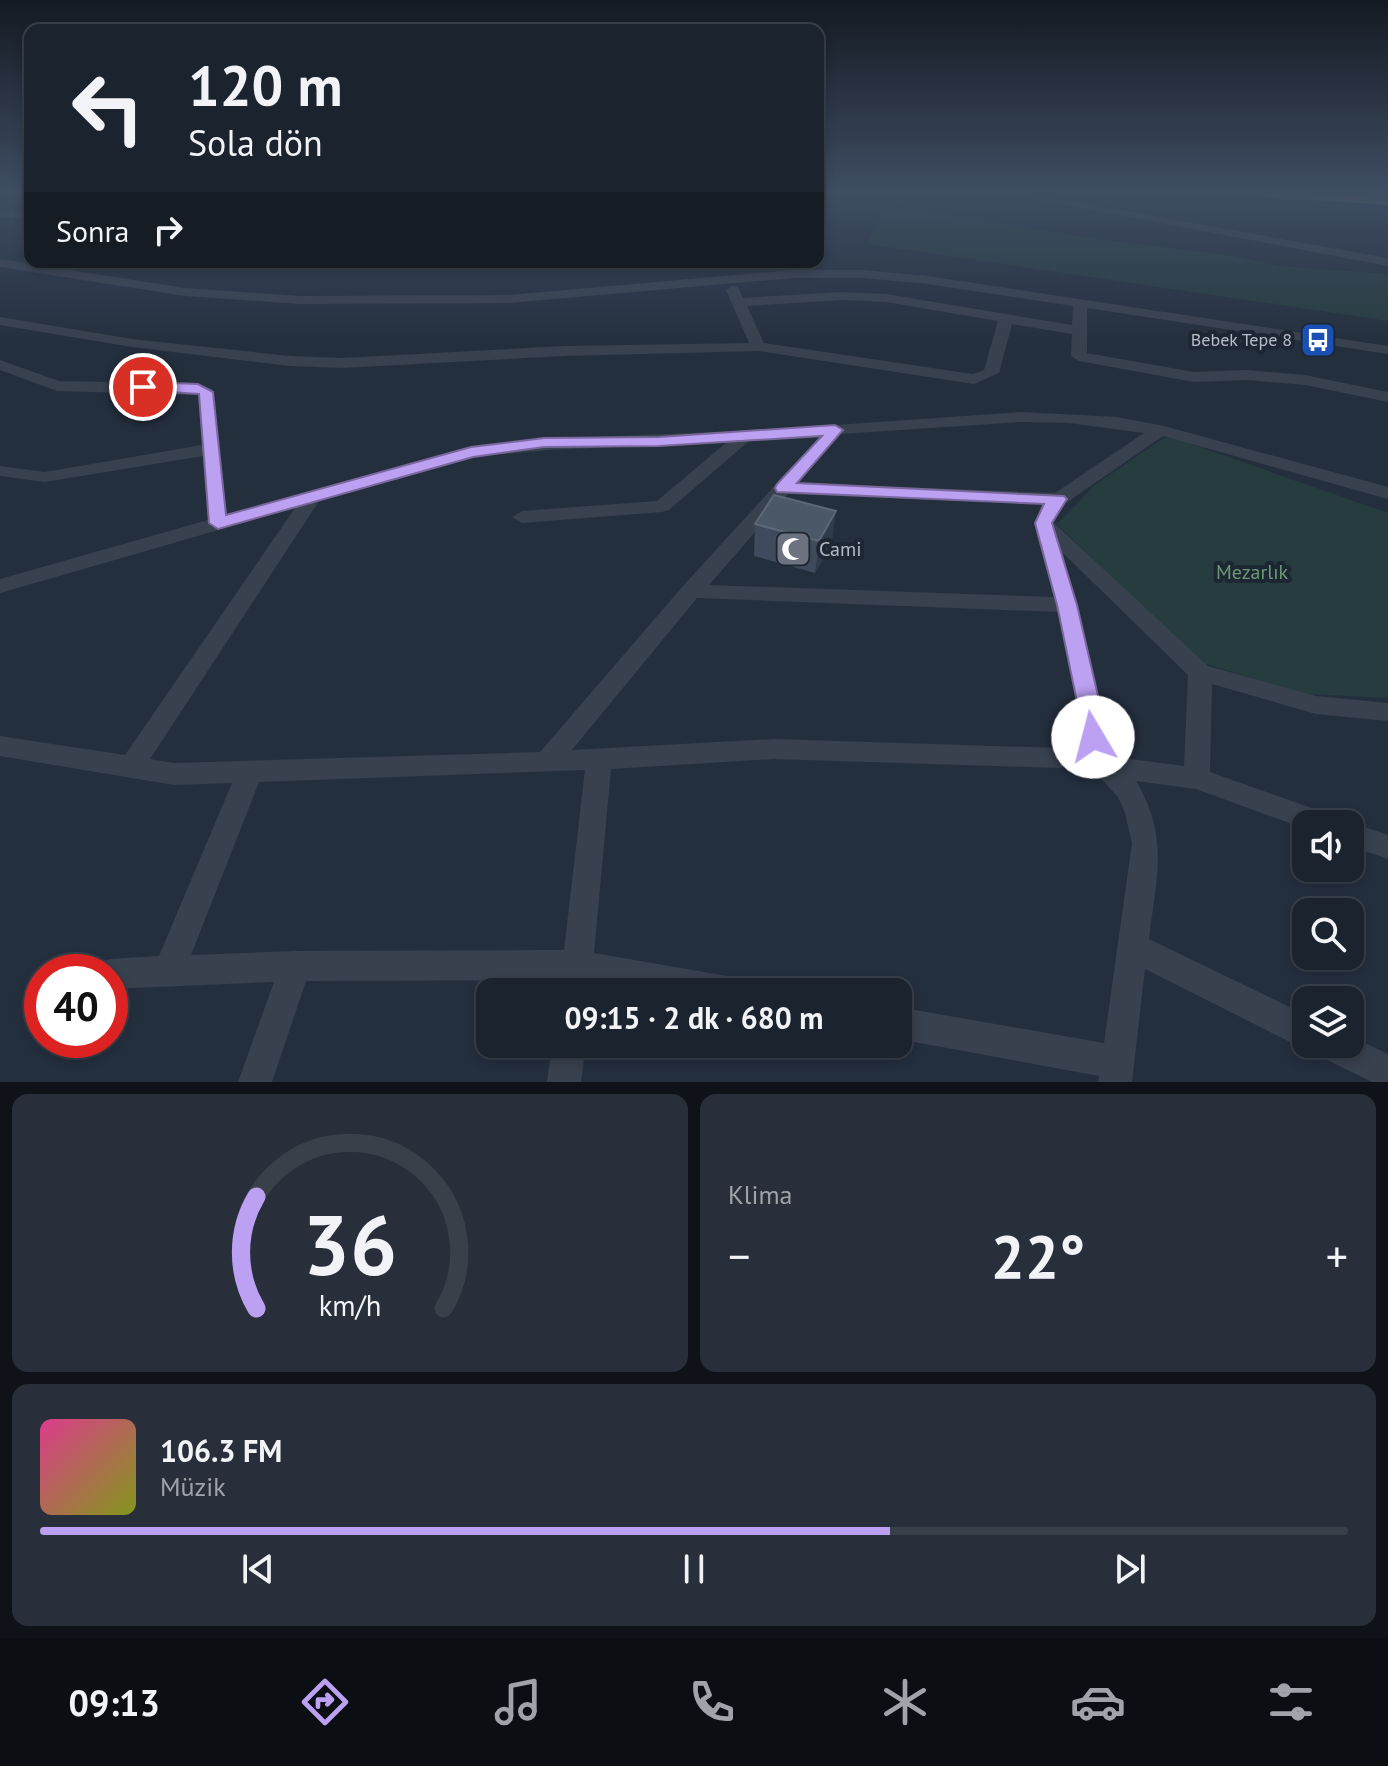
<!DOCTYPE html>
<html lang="tr">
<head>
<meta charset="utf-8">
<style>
	:root { --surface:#1b232e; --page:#282f3a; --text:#f1f3f6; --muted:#a0a4aa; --line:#39404a; --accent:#bca0f2 }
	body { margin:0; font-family:"PT Sans",sans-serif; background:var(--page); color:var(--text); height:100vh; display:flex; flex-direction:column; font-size:30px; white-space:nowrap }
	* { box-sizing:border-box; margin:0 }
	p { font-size:26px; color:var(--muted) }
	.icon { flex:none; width:44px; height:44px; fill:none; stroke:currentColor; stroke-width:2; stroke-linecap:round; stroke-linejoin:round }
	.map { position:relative; height:1082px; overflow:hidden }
	.details { display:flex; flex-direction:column; gap:12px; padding:12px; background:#0f1319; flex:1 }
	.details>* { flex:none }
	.top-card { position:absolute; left:24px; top:24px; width:800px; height:244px; border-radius:16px; box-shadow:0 4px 12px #0003,0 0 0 2px var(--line); background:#1b232e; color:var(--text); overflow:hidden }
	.fabs { position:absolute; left:1292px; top:810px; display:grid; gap:16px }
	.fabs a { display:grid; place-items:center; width:72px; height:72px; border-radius:16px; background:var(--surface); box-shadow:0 4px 12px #0003,0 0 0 2px var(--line); font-size:40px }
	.speed { position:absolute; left:24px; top:954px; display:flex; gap:16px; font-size:40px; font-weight:700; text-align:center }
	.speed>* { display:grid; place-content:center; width:104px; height:104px; border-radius:50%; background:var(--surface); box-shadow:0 4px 12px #0003,0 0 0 2px var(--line); line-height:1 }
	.speed .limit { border:12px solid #d22; background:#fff; color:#111 }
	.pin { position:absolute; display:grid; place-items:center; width:68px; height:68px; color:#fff; margin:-34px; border:4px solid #fff; border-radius:50%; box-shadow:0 2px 8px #0007 }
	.me { position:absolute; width:88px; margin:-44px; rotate:352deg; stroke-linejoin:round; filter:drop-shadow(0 0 6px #0008) }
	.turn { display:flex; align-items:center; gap:28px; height:168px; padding:0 32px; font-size:36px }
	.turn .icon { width:104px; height:104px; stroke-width:2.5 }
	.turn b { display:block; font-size:56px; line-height:68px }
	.then { display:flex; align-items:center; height:76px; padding:0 32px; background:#0003; gap:16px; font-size:30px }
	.big { font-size:60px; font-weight:600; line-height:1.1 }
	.details .tile { flex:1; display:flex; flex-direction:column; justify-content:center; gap:12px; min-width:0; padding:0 28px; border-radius:16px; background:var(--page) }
	.details .dial { align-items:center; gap:0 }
	.dial svg { height:208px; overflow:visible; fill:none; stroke:var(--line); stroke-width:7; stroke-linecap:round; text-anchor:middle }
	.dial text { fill:var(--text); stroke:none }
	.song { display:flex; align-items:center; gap:24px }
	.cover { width:96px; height:96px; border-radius:12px; background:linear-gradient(135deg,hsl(330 70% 55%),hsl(70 70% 35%)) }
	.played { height:8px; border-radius:4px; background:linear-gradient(90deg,var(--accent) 65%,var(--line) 65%) }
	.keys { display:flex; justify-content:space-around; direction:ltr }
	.heat { display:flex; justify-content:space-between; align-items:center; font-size:44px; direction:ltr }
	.details .tiles { flex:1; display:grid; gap:12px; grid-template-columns:1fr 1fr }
	.tile:last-child { grid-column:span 2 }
	.trip { position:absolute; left:476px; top:978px; width:436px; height:80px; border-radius:16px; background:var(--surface); box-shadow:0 4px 12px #0003,0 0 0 2px var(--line); font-weight:600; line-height:80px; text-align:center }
	.dock { display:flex; height:128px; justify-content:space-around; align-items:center; background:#0b0e12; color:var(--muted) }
	.dock .icon { width:56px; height:56px }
	.dock .selected { color:var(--accent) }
	.dock b { font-size:36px; color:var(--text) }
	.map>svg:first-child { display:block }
	.green { fill:#263c3f }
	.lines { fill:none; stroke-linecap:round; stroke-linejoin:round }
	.minor { fill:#38414e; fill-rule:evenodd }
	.highway { fill:#746855; fill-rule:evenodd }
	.wall { fill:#3f4b5c }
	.shaded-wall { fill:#2f3b4b }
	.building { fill:#4b5868; stroke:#5c6777; stroke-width:2 }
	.route { fill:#bca0f2; stroke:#7a689d; stroke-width:2 }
	.labels { text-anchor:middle; stroke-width:8; stroke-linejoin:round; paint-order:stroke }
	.far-poi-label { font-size:18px; fill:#b4bcc9; stroke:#1d2633; text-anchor:end }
	.poi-label { font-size:20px; fill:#b4bcc9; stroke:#1d2633; text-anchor:start }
	.park-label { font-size:20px; fill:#6b9a76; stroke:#1d2633 }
</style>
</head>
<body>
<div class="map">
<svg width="1388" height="1082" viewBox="0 0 1388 1082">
	<rect width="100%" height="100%" fill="#242f3e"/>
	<path class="green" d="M884 205 1091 238 1234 256 1279 266 1388 274V321L868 244Z
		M1174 438 1388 513V698L1305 694 1196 661 1057 524 1095 485 1162 439Z"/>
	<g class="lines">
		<path class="minor" d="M0 192H30V195L0 198Z
			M999 192H1019L1388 258V266Z
			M0 211 30 212V218L0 217Z
			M0 259 185 288 300 296 509 295 793 270H864L928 276 1388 346V354L1087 308V353L1194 372 1247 370 1305 375 1388 392V402L1305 385 1247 380 1194 382 1079 361 1071 356 1072 334 1012 324 999 373 974 384 758 351 565 356 342 368 290 366 132 347 0 325V317L132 339 290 356 342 358 565 346 749 343 726 290 733 286 738 287 743 298 842 292 886 294 1072 325 1073 306 928 284 864 278H793L509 303 300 304 185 296 0 267ZM842 300 886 302 998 321 984 370 973 374 764 343 747 306Z
			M0 360 59 381 198 384 212 389 227 515 471 447 548 439 779 429 1021 412 1117 417 1164 426 1388 487V499L1163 436 1060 507 1054 523 1208 666 1316 696 1388 703V721L1316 714 1212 684 1210 772 1334 816 1338 824H1306V829L1196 789 1136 781C1170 838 1156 878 1149 939L1306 1015V1044H1350V1036L1388 1054V1082H1372L1319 1056 1315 1045 1306 1048 1294 1044 1145 969 1132 1082H1098L1099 1076 898 1039V1007L1104 1043 1132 843 1125 813 1118 797 1084 760 1060 768 774 759 611 769 594 953 727 976 738 981 743 992H641L592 983 591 992H559L560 980 306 981 272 1082H238L274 982 110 989V972H95L99 963 110 959 159 956 232 783 174 785 0 756V736L125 755 295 508 0 593V579L208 520 203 456 45 482 0 476V466L45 472 202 445 198 395 57 391 0 370ZM1021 422 1069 423 1144 433 1055 493 798 483 840 434ZM820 436 683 586 540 752 174 763 150 759 319 501 472 457 548 450 727 442 657 501 522 511 512 517 522 523 662 512 669 510 749 441ZM788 494 1042 504 1034 524 1054 597 709 585ZM1063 553 1188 675 1184 766 1115 757 1100 744 1106 726ZM697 598 1058 612 1082 726C1079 739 1072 744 1060 748L774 739 572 750ZM585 770 564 950 295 951 191 955 259 782Z
			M1350 822 1388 835V859L1350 846V824H1344Z
			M552 1044H586L581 1082H547Z"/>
		<path class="highway" d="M1258 192 1388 195V205L1266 197Z"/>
	</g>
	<path class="wall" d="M755 524 832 543 815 573 754 556Z"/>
	<path class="shaded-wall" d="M836 511 832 543 815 573 819 541Z"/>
	<path class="building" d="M774 495 836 511 819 541 755 524Z"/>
	<linearGradient id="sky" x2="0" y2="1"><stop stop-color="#141a22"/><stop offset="0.56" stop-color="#3f4d63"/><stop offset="1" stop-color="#3f4d63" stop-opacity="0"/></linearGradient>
	<rect width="1388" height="343" fill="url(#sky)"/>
	<path class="route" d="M143 382 198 384 213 392 226 515 471 447 544 438 659 437 835 425 843 430 797 483 1064 496 1067 499 1052 523 1077 605 1105 726 1101 744 1093 746 1085 744 1082 737V726L1057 605 1035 523 1044 504 777 492 775 488 777 484 822 436 659 446 544 447 473 457 218 529 209 523 199 394 138 390 136 387Z"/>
	<defs>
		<symbol id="bus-square" viewBox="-11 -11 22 22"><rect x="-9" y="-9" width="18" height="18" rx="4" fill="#1a4fb4" stroke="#1d2633"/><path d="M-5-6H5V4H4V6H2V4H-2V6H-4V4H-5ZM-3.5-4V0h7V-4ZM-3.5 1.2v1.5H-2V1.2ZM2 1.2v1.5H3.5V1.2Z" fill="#fff"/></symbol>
		<symbol id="mosque-square" viewBox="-11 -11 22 22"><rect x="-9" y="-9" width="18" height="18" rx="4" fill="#6b7280" stroke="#1d2633"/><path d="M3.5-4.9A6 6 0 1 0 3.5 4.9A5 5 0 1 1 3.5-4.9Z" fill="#fff"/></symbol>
	</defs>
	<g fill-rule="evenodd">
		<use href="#bus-square" x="1298" y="320" width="40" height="40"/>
		<use href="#mosque-square" x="773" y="529" width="40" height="40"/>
	</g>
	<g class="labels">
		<g class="far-poi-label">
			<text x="1292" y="346">Bebek Tepe 8</text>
		</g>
		<g class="poi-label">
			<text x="819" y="556">Cami</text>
		</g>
		<g class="park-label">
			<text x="1252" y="579">Mezarlık</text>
		</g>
	</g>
</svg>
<div class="fabs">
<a><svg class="icon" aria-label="sound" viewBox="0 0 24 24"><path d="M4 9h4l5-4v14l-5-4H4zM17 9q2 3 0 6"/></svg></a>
<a><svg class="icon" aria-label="search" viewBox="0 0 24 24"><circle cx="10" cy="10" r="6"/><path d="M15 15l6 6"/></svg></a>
<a><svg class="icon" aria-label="layers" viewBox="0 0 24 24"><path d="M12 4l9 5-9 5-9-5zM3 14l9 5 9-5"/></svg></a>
</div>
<div class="speed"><div class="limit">40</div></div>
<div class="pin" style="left:143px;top:387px;background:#d93025"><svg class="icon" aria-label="arrive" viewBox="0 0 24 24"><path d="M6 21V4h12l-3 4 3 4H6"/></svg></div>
<svg class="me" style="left:1093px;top:737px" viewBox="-20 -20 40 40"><circle r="19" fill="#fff"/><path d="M0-13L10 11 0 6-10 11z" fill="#bca0f2"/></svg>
<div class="trip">09:15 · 2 dk · 680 m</div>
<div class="top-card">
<div class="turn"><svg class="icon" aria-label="left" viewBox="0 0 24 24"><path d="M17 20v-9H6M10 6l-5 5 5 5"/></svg><div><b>120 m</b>Sola dön</div></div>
<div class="then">Sonra<svg class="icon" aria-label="right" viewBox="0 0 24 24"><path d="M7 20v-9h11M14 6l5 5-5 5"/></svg></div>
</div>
</div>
<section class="details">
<div class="tiles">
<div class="tile dial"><svg viewBox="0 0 100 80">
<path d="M14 69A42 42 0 1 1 86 69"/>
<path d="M14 69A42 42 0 0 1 14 26" stroke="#bca0f2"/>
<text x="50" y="56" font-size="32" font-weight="700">36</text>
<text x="50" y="72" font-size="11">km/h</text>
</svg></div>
<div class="tile"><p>Klima</p>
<div class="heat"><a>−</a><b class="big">22°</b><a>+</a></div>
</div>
<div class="tile">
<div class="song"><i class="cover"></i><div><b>106.3 FM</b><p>Müzik</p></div></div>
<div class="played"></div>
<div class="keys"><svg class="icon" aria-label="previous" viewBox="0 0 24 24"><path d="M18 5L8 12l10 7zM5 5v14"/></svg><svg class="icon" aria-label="pause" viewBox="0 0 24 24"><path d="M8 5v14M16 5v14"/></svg><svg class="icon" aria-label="next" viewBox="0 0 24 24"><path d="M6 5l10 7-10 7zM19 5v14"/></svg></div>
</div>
</div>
</section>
<nav class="dock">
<b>09:13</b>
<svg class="icon selected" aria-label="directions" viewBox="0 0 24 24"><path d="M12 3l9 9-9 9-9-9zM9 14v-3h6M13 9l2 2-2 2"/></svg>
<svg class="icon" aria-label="music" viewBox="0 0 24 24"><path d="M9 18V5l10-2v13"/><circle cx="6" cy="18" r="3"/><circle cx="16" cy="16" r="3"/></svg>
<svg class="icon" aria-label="phone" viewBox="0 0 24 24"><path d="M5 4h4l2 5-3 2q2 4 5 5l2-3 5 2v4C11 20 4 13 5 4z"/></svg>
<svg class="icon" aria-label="climate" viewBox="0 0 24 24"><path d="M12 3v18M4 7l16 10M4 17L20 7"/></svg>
<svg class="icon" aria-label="car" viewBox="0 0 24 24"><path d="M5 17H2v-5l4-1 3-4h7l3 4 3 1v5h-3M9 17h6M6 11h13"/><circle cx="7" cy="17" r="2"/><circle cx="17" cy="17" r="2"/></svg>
<svg class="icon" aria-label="filters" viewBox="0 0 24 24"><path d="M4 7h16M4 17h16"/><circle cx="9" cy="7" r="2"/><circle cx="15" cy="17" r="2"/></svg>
</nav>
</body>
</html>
